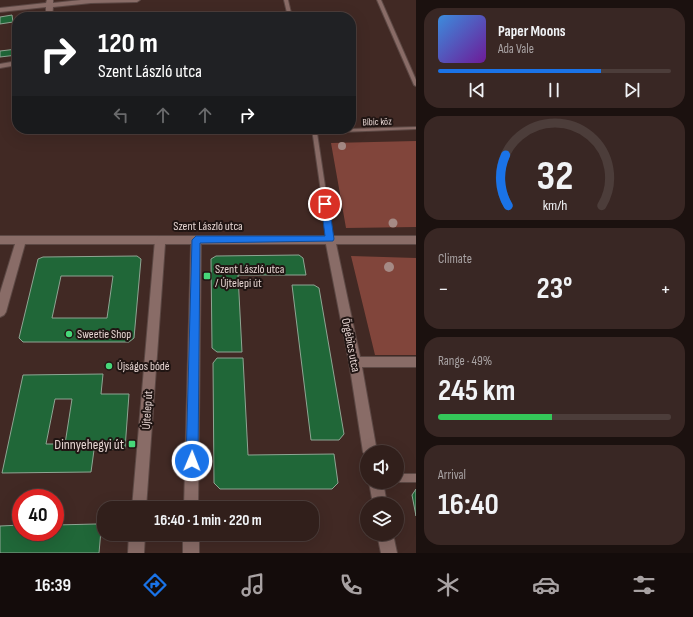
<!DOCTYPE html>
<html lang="en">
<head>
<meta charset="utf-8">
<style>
	:root { --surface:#311f1b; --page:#392724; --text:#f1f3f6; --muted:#a8a2a3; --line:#4c3d3a; --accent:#1a73e8 }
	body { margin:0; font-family:"Sofia Sans Condensed",sans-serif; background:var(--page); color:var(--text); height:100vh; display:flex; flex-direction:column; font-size:15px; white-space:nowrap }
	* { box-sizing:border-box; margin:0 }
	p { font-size:13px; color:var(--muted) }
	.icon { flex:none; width:22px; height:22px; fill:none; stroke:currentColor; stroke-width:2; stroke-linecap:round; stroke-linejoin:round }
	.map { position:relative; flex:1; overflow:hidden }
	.details { display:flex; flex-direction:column; gap:8px; padding:8px; background:#1b110f; width:277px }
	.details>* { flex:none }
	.top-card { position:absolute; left:12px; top:12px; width:344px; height:122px; border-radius:16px; box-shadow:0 4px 16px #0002,0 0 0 1px var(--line); background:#202124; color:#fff; overflow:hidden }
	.buttons { position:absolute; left:360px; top:445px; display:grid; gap:8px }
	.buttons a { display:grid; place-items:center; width:44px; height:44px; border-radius:50%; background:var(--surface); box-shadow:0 4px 16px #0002,0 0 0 1px var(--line); font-size:20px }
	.speed { position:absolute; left:12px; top:489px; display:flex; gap:8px; font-size:20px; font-weight:700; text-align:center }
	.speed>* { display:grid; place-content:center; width:52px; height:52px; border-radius:50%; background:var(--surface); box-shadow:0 4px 16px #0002,0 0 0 1px var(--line); line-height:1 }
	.speed .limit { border:6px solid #d22; background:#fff; color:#111 }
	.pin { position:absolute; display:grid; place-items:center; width:34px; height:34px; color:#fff; margin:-17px; border:2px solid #fff; border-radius:50%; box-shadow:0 1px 4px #0007 }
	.me { position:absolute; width:44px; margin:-22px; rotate:1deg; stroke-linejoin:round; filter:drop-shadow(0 0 3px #0008) }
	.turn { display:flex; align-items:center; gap:14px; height:84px; padding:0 20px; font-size:18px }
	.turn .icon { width:52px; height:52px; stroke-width:2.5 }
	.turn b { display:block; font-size:28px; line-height:34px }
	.lanes { display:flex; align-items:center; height:38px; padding:0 20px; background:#0003; justify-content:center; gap:20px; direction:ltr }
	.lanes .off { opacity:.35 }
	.big { font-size:30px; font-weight:700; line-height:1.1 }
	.details .widget { flex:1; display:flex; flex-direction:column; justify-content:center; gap:6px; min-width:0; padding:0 14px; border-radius:16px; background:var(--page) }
	.details .dial { align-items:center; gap:0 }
	.dial svg { height:104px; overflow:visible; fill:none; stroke:var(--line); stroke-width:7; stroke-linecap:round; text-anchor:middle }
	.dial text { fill:var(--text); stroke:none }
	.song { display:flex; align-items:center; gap:12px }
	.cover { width:48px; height:48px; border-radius:6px; background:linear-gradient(135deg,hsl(210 70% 55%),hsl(280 70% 35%)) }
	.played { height:4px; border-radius:2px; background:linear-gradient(90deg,var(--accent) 70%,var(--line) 70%) }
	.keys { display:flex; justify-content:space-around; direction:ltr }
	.heat { display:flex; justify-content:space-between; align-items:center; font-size:22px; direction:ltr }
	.charge { height:6px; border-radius:3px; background:linear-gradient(90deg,#34c759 49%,var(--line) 0) }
	.trip { position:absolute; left:97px; top:501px; width:222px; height:40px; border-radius:16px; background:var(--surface); box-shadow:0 4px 16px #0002,0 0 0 1px var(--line); font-weight:700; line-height:40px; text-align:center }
	.menu { display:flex; height:64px; justify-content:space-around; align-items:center; background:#140c0b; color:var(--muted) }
	.menu .icon { width:28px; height:28px }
	.menu .current { color:var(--accent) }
	.menu b { font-size:18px; color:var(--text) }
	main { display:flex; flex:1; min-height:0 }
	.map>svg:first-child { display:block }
	.green { fill:#81453b }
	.building { fill:#206738; stroke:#8ea593; fill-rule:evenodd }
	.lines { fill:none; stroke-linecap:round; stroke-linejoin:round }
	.service-casing { stroke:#5c4844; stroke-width:2 }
	.minor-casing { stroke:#5c4844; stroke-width:2 }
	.tertiary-casing { stroke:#5c4844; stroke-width:2 }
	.service { fill:#896c67; fill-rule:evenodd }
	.minor { fill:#896c67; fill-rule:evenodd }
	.tertiary { fill:#896c67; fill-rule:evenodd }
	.tree { fill:#a58a85 }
	.route { fill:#1a73e8; stroke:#114b97 }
	.poi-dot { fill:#47d779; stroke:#201513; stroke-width:1.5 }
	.labels { text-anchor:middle; stroke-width:4; stroke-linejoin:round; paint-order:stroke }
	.far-street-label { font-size:10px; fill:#e6d5d2; stroke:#201513 }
	.street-label { font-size:12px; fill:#e6d5d2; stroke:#201513 }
	.poi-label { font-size:12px; fill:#e6d5d2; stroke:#201513; text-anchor:start }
	.near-poi-label { font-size:14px; fill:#e6d5d2; stroke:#201513; text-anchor:end }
</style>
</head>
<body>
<main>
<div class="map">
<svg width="416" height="553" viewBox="0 0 416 553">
	<rect width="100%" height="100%" fill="#412924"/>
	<path class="green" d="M416 141V227L346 228 331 143Z
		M351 256 416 258V355H375Z"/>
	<path class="building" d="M12 15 13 22 0 24V17Z
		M17 49V55L0 57V51Z
		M299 255 303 258 306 275H238L242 352H217L212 348 211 259 216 256Z
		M137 256 141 259 134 338 129 342H23L19 338 38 259 43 257ZM61 276H113L107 318H52Z
		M292 285H314L319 288 344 434 339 440H311Z
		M217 358H243L248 455 334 454 338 483 332 489H220L214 483 213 363Z
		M103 374 101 394H129L125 449 94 450 91 472 2 473 23 375ZM55 399H72L65 444H46Z
		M416 489V516L412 495Z
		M96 524 101 530 99 553H0V526L21 525V532H55V525Z"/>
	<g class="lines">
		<defs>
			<path id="service" d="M284 0H288L292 17H288Z
				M377 0H381L416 80V86L414 85Z
				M416 127V129L317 133 333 239 330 241 328 240 312 129H316L317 130Z
				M397 474H416V482H397Z"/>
			<path id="minor" d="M47 0H53V3L81 0H140L137 2 91 3 53 7 52 17H46V7L0 12V8L46 3Z
				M17 61V65L0 68V64Z
				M330 235 335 239 360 357H416V367H362L377 452H367V457L363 452 349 362 325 239Z
				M0 236H160L165 240 160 244H25L6 312 4 315 0 317V293L15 244H0Z
				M369 482H383L387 504H373Z
				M377 534H393L397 553H381Z"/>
			<path id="tertiary" d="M160 236H416V244H201L198 508H184L191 244H165L146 508H132L155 240Z
				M129 534H145L144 553H128Z
				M183 534H199V553H183Z"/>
		</defs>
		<use href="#service" class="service-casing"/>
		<use href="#minor" class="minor-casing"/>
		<use href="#tertiary" class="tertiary-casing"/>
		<use href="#service" class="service"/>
		<use href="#minor" class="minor"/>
		<use href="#tertiary" class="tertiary"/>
	</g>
	<g class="tree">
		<circle cx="342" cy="146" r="4"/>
		<circle cx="393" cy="223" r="4.5"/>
		<circle cx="389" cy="267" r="5"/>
	</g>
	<path class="route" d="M325 201 329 204 334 239 333 241 200 243 198 461 196 465 192 466 188 465 186 461 192 240 196 236H325L321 204Z"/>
	<g class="poi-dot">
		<rect x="203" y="272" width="8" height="8" rx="2"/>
		<circle cx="69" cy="334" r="4"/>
		<circle cx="109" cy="366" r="4"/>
		<rect x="128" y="440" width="8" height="8" rx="2"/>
	</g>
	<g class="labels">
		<g class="far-street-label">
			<text transform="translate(377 121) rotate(-2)" y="4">Bíbic köz</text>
		</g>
		<g class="street-label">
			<text x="208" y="230">Szent László utca</text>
			<text transform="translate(351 345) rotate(79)" y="4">Őrgébics utca</text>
			<text transform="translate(147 410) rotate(-86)" y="4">Újtelep út</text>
		</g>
		<g class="poi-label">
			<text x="215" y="273">Szent László utca<tspan x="215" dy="14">/ Újtelepi út</tspan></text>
			<text x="77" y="338">Sweetie Shop</text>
			<text x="117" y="370">Újságos bódé</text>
		</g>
		<g class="near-poi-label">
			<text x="124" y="449">Dinnyehegyi út</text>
		</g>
	</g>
</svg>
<div class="buttons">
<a><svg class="icon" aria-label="sound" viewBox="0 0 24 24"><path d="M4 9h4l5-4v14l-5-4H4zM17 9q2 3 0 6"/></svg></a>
<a><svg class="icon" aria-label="layers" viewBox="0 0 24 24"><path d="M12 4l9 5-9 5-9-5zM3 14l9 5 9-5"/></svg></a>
</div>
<div class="speed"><div class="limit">40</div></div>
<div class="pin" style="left:325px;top:204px;background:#d93025"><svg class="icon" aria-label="arrive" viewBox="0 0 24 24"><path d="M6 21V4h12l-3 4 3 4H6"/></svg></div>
<svg class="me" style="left:192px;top:461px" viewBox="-20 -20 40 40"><circle r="17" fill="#1a73e8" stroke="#fff" stroke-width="3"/><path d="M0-11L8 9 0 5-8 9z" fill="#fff"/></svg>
<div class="trip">16:40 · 1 min · 220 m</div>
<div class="top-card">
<div class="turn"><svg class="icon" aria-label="right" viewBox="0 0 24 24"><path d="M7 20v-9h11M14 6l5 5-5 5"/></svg><div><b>120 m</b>Szent László utca</div></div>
<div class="lanes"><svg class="icon off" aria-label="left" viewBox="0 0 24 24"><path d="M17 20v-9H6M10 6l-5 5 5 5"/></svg><svg class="icon off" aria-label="ahead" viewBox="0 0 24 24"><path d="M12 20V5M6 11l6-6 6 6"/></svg><svg class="icon off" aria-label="ahead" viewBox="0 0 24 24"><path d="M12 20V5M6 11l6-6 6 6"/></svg><svg class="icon" aria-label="right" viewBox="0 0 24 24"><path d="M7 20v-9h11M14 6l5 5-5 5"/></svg></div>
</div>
</div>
<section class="details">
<div class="widget">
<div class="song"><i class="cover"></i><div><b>Paper Moons</b><p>Ada Vale</p></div></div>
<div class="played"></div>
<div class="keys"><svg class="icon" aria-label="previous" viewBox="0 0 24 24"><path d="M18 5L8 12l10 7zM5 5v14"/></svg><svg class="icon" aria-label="pause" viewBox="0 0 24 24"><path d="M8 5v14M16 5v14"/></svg><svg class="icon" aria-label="next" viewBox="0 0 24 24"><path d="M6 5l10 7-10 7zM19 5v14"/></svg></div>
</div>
<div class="widget dial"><svg viewBox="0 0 100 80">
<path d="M14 69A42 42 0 1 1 86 69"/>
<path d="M14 69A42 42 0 0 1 12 30" stroke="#1a73e8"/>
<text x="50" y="56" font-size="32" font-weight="700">32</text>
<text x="50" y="72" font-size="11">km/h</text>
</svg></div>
<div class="widget"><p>Climate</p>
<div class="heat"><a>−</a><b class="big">23°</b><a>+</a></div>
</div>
<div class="widget"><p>Range · 49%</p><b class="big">245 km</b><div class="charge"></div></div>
<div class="widget"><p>Arrival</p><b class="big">16:40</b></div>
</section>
</main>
<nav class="menu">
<b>16:39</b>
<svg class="icon current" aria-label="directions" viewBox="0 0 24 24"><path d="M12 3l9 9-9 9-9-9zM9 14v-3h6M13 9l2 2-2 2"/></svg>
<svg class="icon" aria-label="music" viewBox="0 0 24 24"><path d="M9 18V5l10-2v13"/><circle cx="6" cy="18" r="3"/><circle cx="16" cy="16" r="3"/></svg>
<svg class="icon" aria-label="phone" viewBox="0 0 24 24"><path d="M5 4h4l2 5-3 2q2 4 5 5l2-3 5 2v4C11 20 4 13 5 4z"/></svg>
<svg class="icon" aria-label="climate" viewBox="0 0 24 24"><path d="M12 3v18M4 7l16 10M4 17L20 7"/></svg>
<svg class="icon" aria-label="car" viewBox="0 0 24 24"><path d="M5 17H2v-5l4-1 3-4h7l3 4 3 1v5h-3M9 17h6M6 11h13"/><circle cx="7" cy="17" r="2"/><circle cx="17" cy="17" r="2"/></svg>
<svg class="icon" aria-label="filters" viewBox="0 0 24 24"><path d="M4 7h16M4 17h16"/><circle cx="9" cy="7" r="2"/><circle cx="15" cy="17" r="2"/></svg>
</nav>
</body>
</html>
